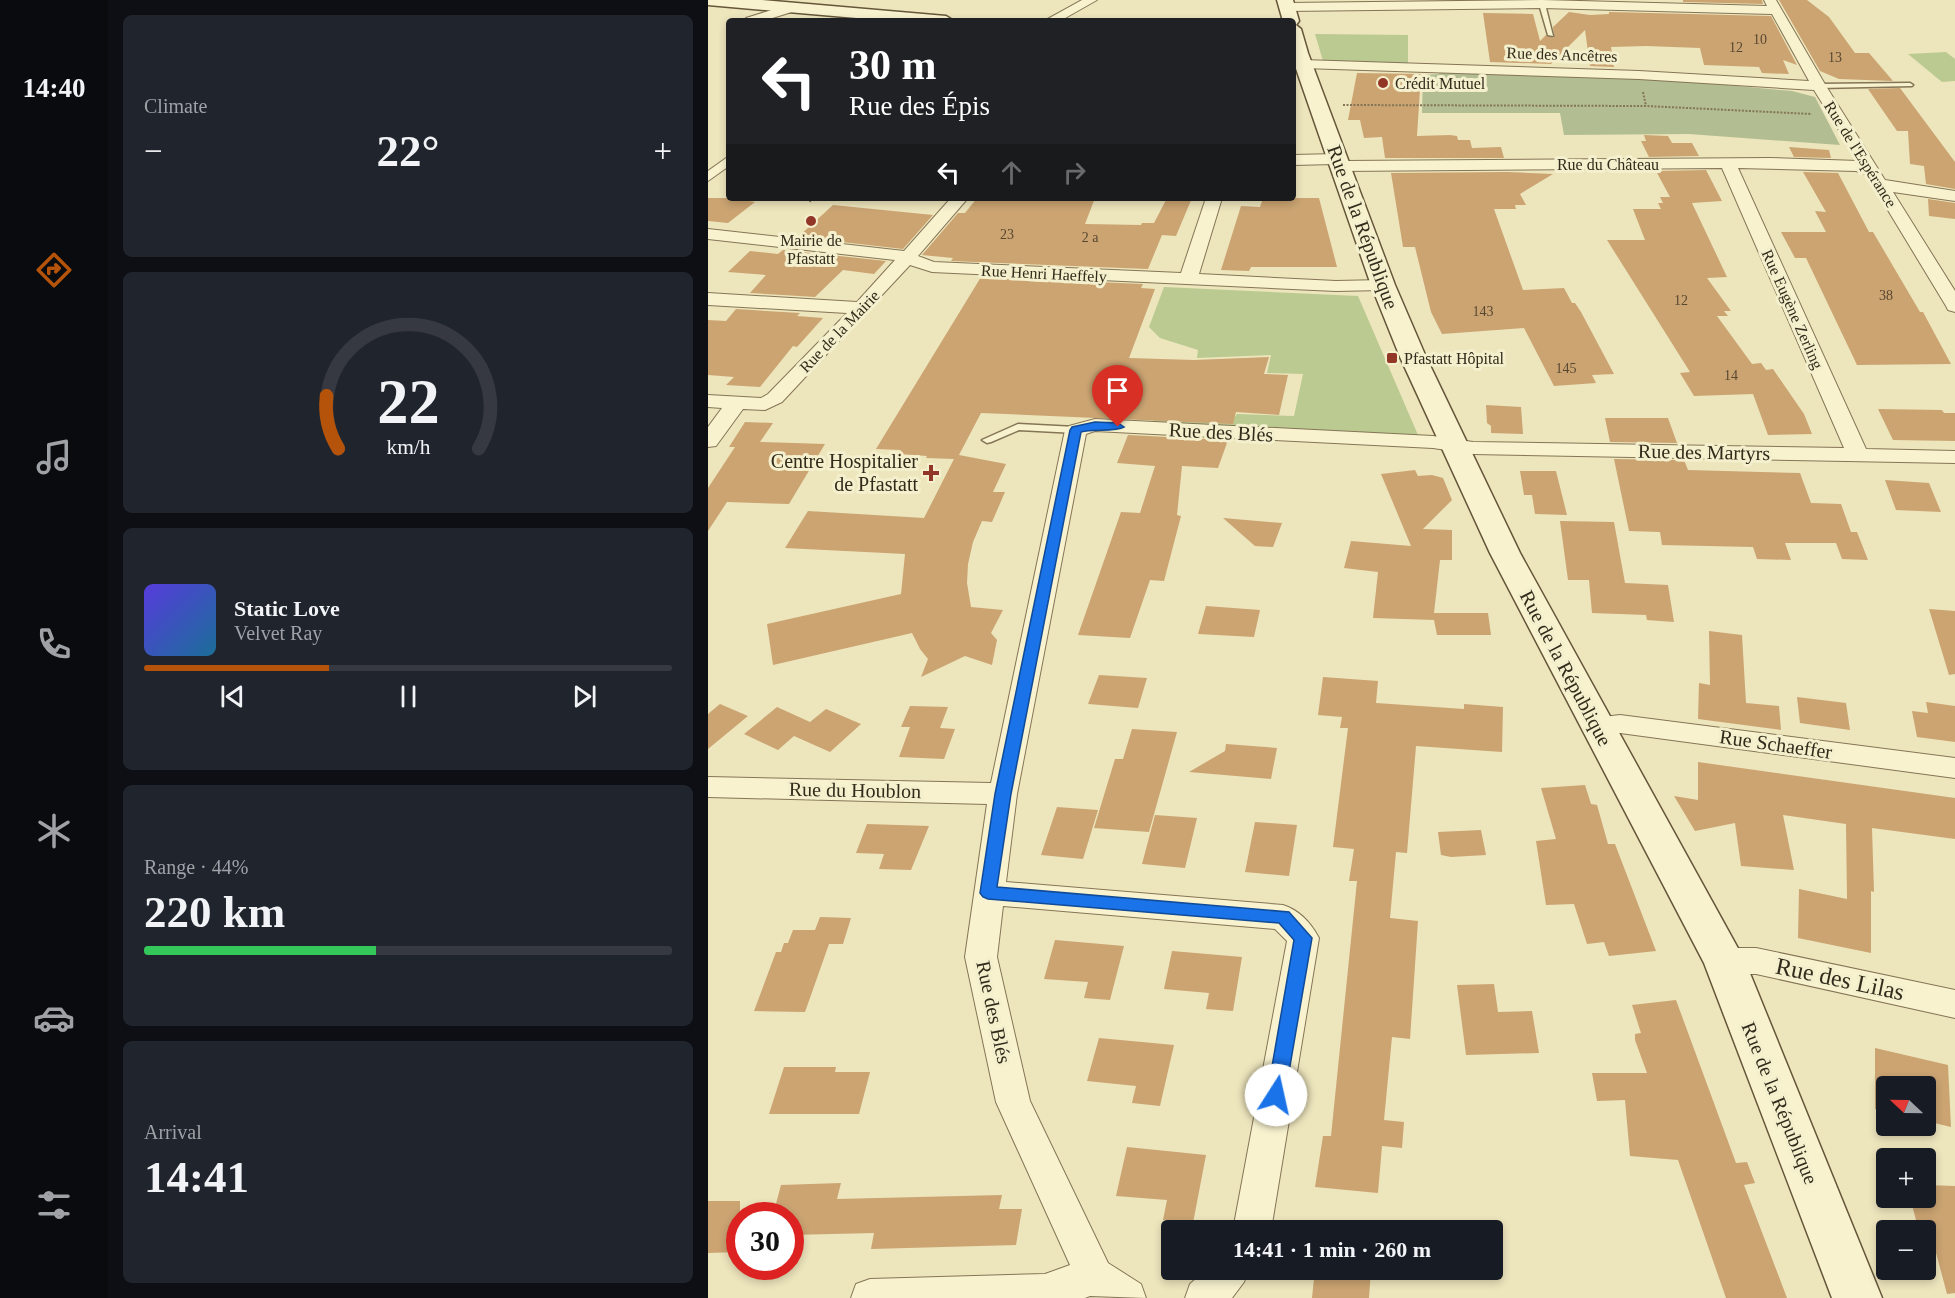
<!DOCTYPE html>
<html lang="en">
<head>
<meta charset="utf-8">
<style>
	:root { --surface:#171b24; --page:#20242c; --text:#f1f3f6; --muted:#9ea1a6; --line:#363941; --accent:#b45309 }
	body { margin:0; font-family:"Times New Roman",serif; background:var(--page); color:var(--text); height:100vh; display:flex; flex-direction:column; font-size:22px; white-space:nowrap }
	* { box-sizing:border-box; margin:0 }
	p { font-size:20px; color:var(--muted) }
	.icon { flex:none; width:33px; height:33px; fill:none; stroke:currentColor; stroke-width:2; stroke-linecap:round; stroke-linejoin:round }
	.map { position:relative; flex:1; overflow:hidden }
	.drawer { display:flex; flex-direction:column; gap:15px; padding:15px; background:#0d0f14; width:600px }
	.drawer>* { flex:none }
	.hud { position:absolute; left:18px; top:18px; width:570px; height:183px; border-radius:6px; box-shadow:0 3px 9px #0003; background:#202124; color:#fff; overflow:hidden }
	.needle { width:39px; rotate:292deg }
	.tools { position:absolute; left:1168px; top:1076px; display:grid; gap:12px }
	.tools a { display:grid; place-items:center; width:60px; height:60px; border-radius:6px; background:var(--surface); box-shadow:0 3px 9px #0003; font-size:30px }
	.speed { position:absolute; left:18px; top:1202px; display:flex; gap:12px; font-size:30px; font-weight:700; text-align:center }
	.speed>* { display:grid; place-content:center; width:78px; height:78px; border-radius:50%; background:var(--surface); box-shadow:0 3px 9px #0003; line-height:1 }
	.speed .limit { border:9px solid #d22; background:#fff; color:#111 }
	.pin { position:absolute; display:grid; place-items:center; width:51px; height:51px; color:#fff; margin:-62px -26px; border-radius:50% 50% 50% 0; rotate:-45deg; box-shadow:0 0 6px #0007 }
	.pin .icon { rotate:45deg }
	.me { position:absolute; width:66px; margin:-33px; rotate:10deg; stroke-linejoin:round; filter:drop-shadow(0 0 4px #0008) }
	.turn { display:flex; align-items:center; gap:21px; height:126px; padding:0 24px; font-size:27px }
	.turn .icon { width:78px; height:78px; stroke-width:2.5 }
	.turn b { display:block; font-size:42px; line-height:51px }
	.lanes { display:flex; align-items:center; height:57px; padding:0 24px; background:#0003; justify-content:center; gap:30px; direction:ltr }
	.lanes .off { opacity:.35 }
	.big { font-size:45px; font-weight:800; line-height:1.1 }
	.drawer .tile { flex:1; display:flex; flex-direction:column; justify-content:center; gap:9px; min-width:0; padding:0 21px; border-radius:9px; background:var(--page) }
	.drawer .dial { align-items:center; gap:0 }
	.dial svg { height:156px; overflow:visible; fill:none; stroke:var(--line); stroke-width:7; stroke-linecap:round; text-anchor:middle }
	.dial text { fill:var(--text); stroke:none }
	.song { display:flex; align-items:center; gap:18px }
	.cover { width:72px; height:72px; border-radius:9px; background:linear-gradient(135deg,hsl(250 70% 55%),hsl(200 70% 35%)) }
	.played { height:6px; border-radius:3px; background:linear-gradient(90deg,var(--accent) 35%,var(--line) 35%) }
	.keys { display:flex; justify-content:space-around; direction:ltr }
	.heat { display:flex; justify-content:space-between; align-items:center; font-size:33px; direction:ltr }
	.charge { height:9px; border-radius:4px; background:linear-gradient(90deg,#34c759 44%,var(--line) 0) }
	.trip { position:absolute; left:453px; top:1220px; width:342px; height:60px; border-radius:6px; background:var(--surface); box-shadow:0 3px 9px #0003; font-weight:800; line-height:60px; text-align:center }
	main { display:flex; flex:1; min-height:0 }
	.dock { display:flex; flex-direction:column; width:108px; justify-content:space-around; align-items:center; background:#090b0e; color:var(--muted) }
	.dock .icon { width:42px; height:42px }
	.dock .on { color:var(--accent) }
	.dock b { font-size:27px; color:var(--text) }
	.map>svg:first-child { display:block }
	.green { fill:#bbca91 }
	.cemetery { fill:#b2be91 }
	.building { fill:#cba472 }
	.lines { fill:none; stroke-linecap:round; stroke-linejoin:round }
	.service-casing { stroke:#847556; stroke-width:3 }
	.pedestrian-casing { stroke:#847556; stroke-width:2 }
	.minor-casing { stroke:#847556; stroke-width:2 }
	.secondary-casing { stroke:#65563a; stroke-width:3 }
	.path { stroke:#847556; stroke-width:2; stroke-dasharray:2 1.5; stroke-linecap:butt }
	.service { fill:#f8f2cf; fill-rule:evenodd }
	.pedestrian { fill:#f8f2cf; fill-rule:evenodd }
	.minor { fill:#f8f2cf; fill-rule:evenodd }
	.secondary { fill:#f8f2cf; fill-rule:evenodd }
	.route { fill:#1a73e8; stroke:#114b97; stroke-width:1.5 }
	.poi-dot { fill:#923627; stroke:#f4efcc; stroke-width:2 }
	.labels { text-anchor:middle; stroke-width:6; stroke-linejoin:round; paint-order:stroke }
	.far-number-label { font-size:14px; fill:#594831 }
	.far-street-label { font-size:16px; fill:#332a1b; stroke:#f4efcc }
	.far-poi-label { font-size:16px; fill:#332a1b; stroke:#f4efcc; text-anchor:start }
	.street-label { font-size:20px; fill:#332a1b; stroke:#f4efcc }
	.poi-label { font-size:20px; fill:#332a1b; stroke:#f4efcc; text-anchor:end }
	.near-street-label { font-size:24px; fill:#332a1b; stroke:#f4efcc }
</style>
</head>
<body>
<main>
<nav class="dock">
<b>14:40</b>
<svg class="icon on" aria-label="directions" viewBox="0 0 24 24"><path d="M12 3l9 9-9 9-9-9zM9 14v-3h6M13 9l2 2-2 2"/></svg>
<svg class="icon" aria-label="music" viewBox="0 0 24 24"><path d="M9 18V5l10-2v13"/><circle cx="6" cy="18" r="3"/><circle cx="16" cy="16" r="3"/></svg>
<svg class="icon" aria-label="phone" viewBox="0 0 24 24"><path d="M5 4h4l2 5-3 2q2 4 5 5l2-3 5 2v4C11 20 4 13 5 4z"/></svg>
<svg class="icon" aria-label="climate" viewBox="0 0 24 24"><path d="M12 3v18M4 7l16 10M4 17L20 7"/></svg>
<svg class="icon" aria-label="car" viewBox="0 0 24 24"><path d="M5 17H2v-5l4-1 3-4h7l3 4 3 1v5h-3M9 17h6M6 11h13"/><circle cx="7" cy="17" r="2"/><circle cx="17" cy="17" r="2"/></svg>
<svg class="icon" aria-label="filters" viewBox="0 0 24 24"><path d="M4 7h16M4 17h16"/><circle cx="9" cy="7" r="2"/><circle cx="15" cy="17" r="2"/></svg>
</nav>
<section class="drawer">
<div class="tile"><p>Climate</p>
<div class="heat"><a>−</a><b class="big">22°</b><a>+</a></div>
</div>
<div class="tile dial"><svg viewBox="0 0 100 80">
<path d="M14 69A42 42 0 1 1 86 69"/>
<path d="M14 69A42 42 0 0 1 8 42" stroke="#b45309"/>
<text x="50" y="56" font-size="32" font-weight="700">22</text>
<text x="50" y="72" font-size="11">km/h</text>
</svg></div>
<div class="tile">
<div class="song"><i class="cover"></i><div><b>Static Love</b><p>Velvet Ray</p></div></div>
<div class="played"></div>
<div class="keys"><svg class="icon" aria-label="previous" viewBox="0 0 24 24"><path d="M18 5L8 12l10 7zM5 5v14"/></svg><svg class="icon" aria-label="pause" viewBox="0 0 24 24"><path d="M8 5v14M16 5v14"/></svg><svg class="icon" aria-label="next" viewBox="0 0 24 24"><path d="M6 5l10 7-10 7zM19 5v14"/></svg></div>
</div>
<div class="tile"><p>Range · 44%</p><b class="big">220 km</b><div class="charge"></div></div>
<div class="tile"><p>Arrival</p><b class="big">14:41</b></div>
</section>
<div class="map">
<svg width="1247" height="1298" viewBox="0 0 1247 1298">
	<rect width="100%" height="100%" fill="#ede5bc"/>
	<path class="green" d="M607 34 700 35V63L615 61Z
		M1238 52 1247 59V81L1234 82 1200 54Z
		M456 287 650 296 710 435 444 423 448 412 526 418 529 414 586 416 595 374 559 373 563 355 489 358 490 350 452 338 441 327Z"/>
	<path class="cemetery" d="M731 71 934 77 1084 91 1107 97 1132 145 981 134 856 135 852 113H714L715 75 731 74Z"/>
	<path class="building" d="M975 0H1054L1055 4 975 2Z
		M1071 0H1099L1121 17 1147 53H1161L1185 81 1131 79 1112 71Z
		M861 12 882 15 901 14V12L1063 16 1089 65 1075 60 1081 74 1054 73 1051 67 996 65 992 48 938 46 903 47 906 67 882 66 877 30 843 64 782 62 775 13 825 14 832 41 838 35 846 38 845 27Z
		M649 73 713 74 709 136 742 135 749 136 750 140H762L764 148 793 147 796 158H677L674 137 656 138 652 120H640Z
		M1192 88 1247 162V189L1218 184 1216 166 1202 164 1200 131H1189L1160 89Z
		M936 135 960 136 964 143H984L991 156 941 157 933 141H938Z
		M1081 147 1121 150 1123 158 1086 157Z
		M998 170 1014 201 984 203 1019 277 999 278 1023 311H1016L1020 316H1009L1044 364 1053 363 1058 370 1065 369 1096 414 1104 434 1060 435 1045 394 986 396 972 373 982 372 899 240H937L925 209H953L950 203H955L952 197H962L948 171Z
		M800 172 845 174 812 194 818 205H807L808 209H786L815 290 856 288 864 303H867L873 312 906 374 884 375 888 383 846 386 816 328 734 334 723 312 707 247H695L683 173Z
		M1095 172 1130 173 1161 232H1165L1212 312H1215L1243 364 1149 365 1098 258H1087L1073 232H1118L1107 211 1118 212Z
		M0 198H45L41 201 47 202 20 223 0 221Z
		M269 198H387L377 224 433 225 434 223H446L459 198H484L468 236 454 235 440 269 243 261 245 258 214 255 250 213H257Z
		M555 198H611L629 267H543L541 271 513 270 533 206 552 207Z
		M1220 199 1247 203V219L1221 216Z
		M125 205 225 215 195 249 90 237Z
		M75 250 178 261 166 274 135 270 107 297 42 293 58 275 20 272 42 251 70 254Z
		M273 277 435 284 433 288 447 289 421 358 486 360 561 357 556 374 580 375 571 415 528 412 525 424 273 413 251 455 298 464 285 492H297L284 522 274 521 265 542 260 564 259 583 263 607 295 610 283 633 289 640 284 665 257 656 213 677 220 659 212 649 204 633 65 665 59 624 193 594 197 554 77 548 100 511 216 518 246 459 218 458 219 456 191 454 193 450 168 449Z
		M28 309 92 313 89 316 115 318 89 347 85 346 52 387 18 385 26 377 0 375V320L18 321Z
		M778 405 813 407 815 434 783 433V426L779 423Z
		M1170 409 1234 410 1236 413H1247V441L1185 440Z
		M897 418H960L969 443 902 442Z
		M37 422 65 423 52 442 117 444 81 504 19 502 0 531V488L27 447H21Z
		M420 435 520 440 510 468 474 466 469 515 473 516 456 581 442 580 422 638 370 635 413 512 432 513 447 466 409 463Z
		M906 459 976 460 980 470 1092 473 1103 503 1133 504 1143 532H1149L1160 560 1134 559 1128 543H1077L1083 560 1049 559 1045 547 954 545 952 532 921 531Z
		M707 470 710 476 724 475 735 478 744 500 715 529 744 530V560H732L726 613H780L783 635H729L726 620 665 618 670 572 636 568 643 541 703 546 673 474Z
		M812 471H848L859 515 827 514 824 495H816Z
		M1177 480 1221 483 1233 512 1188 510Z
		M515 518 574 523 565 547 547 546Z
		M852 521 906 522 917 583 960 585 966 622 939 620 938 615 884 613 881 580H860Z
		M498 606 552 610 546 637 490 634Z
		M1221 609 1247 611V674L1241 675Z
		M1001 631 1034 635 1038 703 1071 706 1073 730 990 719 991 683 1002 685Z
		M391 675 439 678 430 708 380 704Z
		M615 677 670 681 668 703 756 709V704L795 707 794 752 708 746 699 853 688 852 682 918 710 921 702 1039 684 1037 676 1120 696 1122 694 1148 674 1146 670 1193 607 1187 615 1136H623L649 881H641L646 849 625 847 640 728H632L634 717 610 715Z
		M1089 697 1138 703 1142 730 1092 723Z
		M1218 702 1247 706V742L1209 737 1204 711 1220 713Z
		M12 704 40 716 0 749V714Z
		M202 706 240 707 232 728 247 729 236 759 191 757 202 727H193Z
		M69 707 102 722 118 709 153 724 122 752 86 736 70 750 36 734Z
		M424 729 469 732 441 832 386 828 407 759H415Z
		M518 744 569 748 563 779 481 772 517 751Z
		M990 762 1247 798V839L1164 828 1166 892 1163 891V953L1090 938 1091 889 1139 899 1138 824 1075 815 1086 870 1033 866 1027 823 987 831 966 796 990 800Z
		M877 785 883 804 889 805 900 844H907L948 951 901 956 896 942 879 944 866 904 838 905 828 841 848 839 833 788Z
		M349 807 390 810 375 859 333 855Z
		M447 815 489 818 477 868 434 864Z
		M547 822 589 825 581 876 537 872Z
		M159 824 221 826 203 870 171 869 176 854 148 853Z
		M773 830 778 855 743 857 733 855 730 832Z
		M112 917 143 918 135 944H121L97 1012 46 1011 68 952H73L76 943H80L85 930H107Z
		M347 940 416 946 402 1000 376 998 380 982 336 979Z
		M464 951 534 957 525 1011 498 1009 501 993 456 989Z
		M786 984 790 1012 824 1011 831 1053 758 1055 749 985Z
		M968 1000 1028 1163 1039 1162 1047 1183 1036 1185 1079 1298H1018L970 1160 922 1156 917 1100 889 1101 884 1073H939L927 1040V1034L933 1033 924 1005Z
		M391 1038 466 1045 452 1106 424 1103 428 1086 379 1081Z
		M1167 1048 1240 1065 1243 1127 1218 1121V1086H1179V1112L1167 1109Z
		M76 1067H128L127 1072H162L151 1114H61Z
		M419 1147 498 1155 485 1223 455 1220 459 1200 408 1196Z
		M133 1183 129 1199 294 1195 291 1209H314L308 1245 163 1249 166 1233 82 1235V1215H65L73 1185Z
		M1218 1185 1247 1186V1293L1239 1294 1222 1230 1208 1220 1204 1205 1209 1197H1218Z
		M0 1201H32V1252L0 1253Z
		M607 1269H663L661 1298H604Z"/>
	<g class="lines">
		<defs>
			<path id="service" d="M834 2 837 4 845 36 840 35 831 4Z
				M1202 83 1205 85 1204 86 1111 88 1108 86 1111 84Z
				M310 424 368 427 373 430 368 433 311 430 283 442 279 443 274 440Z"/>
			<path id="pedestrian" d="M21 156V166L0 181V171Z"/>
			<path id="minor" d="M374 0H389L352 21H336Z
				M834 0 1059 6 1056 0H1068L1118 86 1177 180 1247 191V201L1185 192 1247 291V312L1240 310 1238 306 1158 174 1148 171 1030 168 1158 449 1247 451V463L765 454 725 448 387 431 378 434 309 794 298 882 575 905C591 910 603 923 611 938L563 1230H525L579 941 567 929 295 906 289 957 322 1101 400 1263 433 1284 438 1298 382 1296 377 1298H143L148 1284 162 1279 337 1274 362 1265 288 1102 257 957 279 804 0 797V777L283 783 357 430 361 426 387 419 725 436 765 442 1136 448 1014 168 633 171 627 169 625 166 627 164 585 165V155L629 154 634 156 637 159 635 161 1061 158 1150 161 1106 90 931 79 595 68 588 64 595 60 931 71 1101 81 1064 14 834 8 579 11 573 7 579 3Z
				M86 3 90 4 92 7 90 10 55 21H36L38 18Z
				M243 198H260L210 256 226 262 473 273 498 198H514L491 274 628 281 675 280 681 281 684 285 681 289 675 290 628 291 224 272 202 265 74 402 57 410 35 409 8 446 0 447V427L14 408 0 407V395L53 398 60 394 139 313 0 305V293L149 302 187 260 0 239V229L196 251Z
				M912 715 1247 758V778L912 733 888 735 878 733 874 726 878 719Z
				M1016 948H1048L1247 990V1018L1048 974H1016L1005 970 1000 961 1005 952Z
				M499 1269H541L536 1282 524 1298H477L482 1284Z"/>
			<path id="secondary" d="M0 0H54L238 16 246 21H183L0 5Z
				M569 0H585L591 21 588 25 593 29 600 53 687 285 718 357 812 553 1037 961 1174 1298H1124L996 963 782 553 692 357 663 285 585 60V21H575Z"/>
		</defs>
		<use href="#service" class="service-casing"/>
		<use href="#pedestrian" class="pedestrian-casing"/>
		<use href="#minor" class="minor-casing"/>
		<use href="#secondary" class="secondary-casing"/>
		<path class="path" d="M935 92 938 106
			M635 105 938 106 1104 114
			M102 202 103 198"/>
		<use href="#service" class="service"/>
		<use href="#pedestrian" class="pedestrian"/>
		<use href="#minor" class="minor"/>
		<use href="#secondary" class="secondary"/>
	</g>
	<path class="route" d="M387 422 410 423 416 427C408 432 385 429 373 432L303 794 289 887 581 912 604 938 577 1095 574 1101 568 1103 561 1101 559 1095 586 940 571 923 280 899 275 897 272 893 287 794 362 430 364 427Z"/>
	<g class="poi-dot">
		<circle cx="675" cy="83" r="6"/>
		<circle cx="103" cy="221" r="6"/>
		<rect x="678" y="352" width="12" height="12" rx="3"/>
		<path d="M220 464h6v6h6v6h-6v6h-6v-6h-6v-6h6z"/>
	</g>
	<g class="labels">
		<g class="far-number-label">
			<text x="1052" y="44">10</text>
			<text x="1028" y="52">12</text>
			<text x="1127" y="62">13</text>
			<text x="299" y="239">23</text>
			<text x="382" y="242">2 a</text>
			<text x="1178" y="300">38</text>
			<text x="973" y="305">12</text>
			<text x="775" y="316">143</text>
			<text x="858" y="373">145</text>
			<text x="1023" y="380">14</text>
		</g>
		<g class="far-street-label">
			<text transform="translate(854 54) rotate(2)" y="6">Rue des Ancêtres</text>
			<text transform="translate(1153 154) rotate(58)" y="6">Rue de l'Espérance</text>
			<text x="900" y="170">Rue du Château</text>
			<text transform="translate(336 273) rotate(3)" y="6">Rue Henri Haeffely</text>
			<text transform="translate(1085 309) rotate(66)" y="6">Rue Eugène Zerling</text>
			<text transform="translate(131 331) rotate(-46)" y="6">Rue de la Mairie</text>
		</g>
		<g class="far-poi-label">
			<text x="687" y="89">Crédit Mutuel</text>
			<text x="103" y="246" text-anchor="middle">Mairie de<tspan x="103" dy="18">Pfastatt</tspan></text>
			<text x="696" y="364">Pfastatt Hôpital</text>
		</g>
		<g class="street-label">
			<text transform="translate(655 227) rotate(70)" y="7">Rue de la République</text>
			<text transform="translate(513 432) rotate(3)" y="7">Rue des Blés</text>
			<text transform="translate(996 452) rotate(1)" y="7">Rue des Martyrs</text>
			<text transform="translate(858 668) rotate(62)" y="7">Rue de la République</text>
			<text transform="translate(1068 744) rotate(8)" y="7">Rue Schaeffer</text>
			<text transform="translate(147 790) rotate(1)" y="7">Rue du Houblon</text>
			<text transform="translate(286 1012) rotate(78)" y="7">Rue des Blés</text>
			<text transform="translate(1072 1103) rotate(68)" y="7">Rue de la République</text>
		</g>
		<g class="poi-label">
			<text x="210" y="468">Centre Hospitalier<tspan x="210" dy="23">de Pfastatt</tspan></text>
		</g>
		<g class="near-street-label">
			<text transform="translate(1132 979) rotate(12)" y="8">Rue des Lilas</text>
		</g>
	</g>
</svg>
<div class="tools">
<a><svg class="needle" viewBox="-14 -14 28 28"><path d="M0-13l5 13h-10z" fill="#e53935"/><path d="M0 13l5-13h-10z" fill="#9ea1a6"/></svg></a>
<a>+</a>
<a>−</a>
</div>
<div class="speed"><div class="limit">30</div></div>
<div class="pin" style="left:410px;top:427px;background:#d93025"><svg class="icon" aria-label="arrive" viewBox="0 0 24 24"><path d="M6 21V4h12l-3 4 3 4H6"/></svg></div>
<svg class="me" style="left:568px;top:1095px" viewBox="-20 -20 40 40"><circle r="19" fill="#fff"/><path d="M0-13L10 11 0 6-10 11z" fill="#1a73e8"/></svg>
<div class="trip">14:41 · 1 min · 260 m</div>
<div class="hud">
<div class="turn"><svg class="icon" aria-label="left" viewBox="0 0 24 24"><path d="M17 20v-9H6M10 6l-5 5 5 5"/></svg><div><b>30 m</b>Rue des Épis</div></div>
<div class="lanes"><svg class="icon" aria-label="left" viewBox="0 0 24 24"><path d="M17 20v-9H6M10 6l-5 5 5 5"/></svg><svg class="icon off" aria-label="ahead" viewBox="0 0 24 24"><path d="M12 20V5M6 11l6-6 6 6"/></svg><svg class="icon off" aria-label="right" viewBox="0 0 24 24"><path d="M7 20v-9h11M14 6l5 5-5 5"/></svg></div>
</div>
</div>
</main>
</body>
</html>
